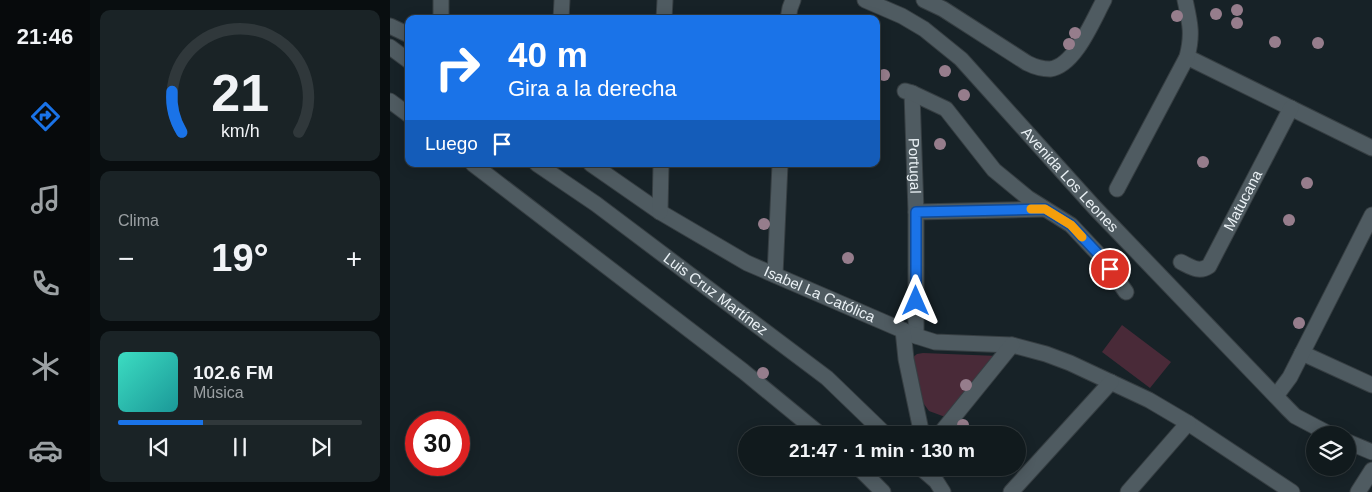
<!DOCTYPE html>
<html lang="es">
<head>
<meta charset="utf-8">
<style>
	:root { --surface:#111a1d; --page:#1a2326; --text:#f1f3f6; --muted:#9ca1a4; --line:#30383b; --accent:#1a73e8 }
	body { margin:0; font-family:Arial,sans-serif; background:var(--page); color:var(--text); height:100vh; display:flex; flex-direction:column; font-size:19px; white-space:nowrap }
	* { box-sizing:border-box; margin:0 }
	p { font-size:16px; color:var(--muted) }
	.icon { flex:none; width:28px; height:28px; fill:none; stroke:currentColor; stroke-width:2; stroke-linecap:round; stroke-linejoin:round }
	.map { position:relative; flex:1; overflow:hidden }
	.details { display:flex; flex-direction:column; gap:10px; padding:10px; background:#090e10; width:300px }
	.details>* { flex:none }
	.banner { position:absolute; left:15px; top:15px; width:475px; height:152px; border-radius:10px; box-shadow:0 2px 12px #0003,0 0 0 1px var(--line); background:#1a73e8; color:#fff; overflow:hidden }
	.fabs { position:absolute; left:916px; top:426px; display:grid; gap:10px }
	.fabs a { display:grid; place-items:center; width:50px; height:50px; border-radius:50%; background:var(--surface); box-shadow:0 2px 12px #0003,0 0 0 1px var(--line); font-size:25px }
	.speed { position:absolute; left:15px; top:411px; display:flex; gap:10px; font-size:25px; font-weight:700; text-align:center }
	.speed>* { display:grid; place-content:center; width:65px; height:65px; border-radius:50%; background:var(--surface); box-shadow:0 2px 12px #0003,0 0 0 1px var(--line); line-height:1 }
	.speed .limit { border:8px solid #d22; background:#fff; color:#111 }
	.pin { position:absolute; display:grid; place-items:center; width:42px; height:42px; color:#fff; margin:-21px; border:2px solid #fff; border-radius:50%; box-shadow:0 1px 5px #0007 }
	.me { position:absolute; width:55px; margin:-28px; rotate:0deg; stroke-linejoin:round; filter:drop-shadow(0 0 4px #0008) }
	.turn { display:flex; align-items:center; gap:18px; height:105px; padding:0 20px; font-size:22px }
	.turn .icon { width:65px; height:65px; stroke-width:2.5 }
	.turn b { display:block; font-size:35px; line-height:42px }
	.then { display:flex; align-items:center; height:48px; padding:0 20px; background:#0003; gap:10px; font-size:19px }
	.big { font-size:38px; font-weight:700; line-height:1.1 }
	.details .widget { flex:1; display:flex; flex-direction:column; justify-content:center; gap:8px; min-width:0; padding:0 18px; border-radius:10px; background:var(--page) }
	.details .dial { align-items:center; gap:0 }
	.dial svg { height:130px; overflow:visible; fill:none; stroke:var(--line); stroke-width:7; stroke-linecap:round; text-anchor:middle }
	.dial text { fill:var(--text); stroke:none }
	.song { display:flex; align-items:center; gap:15px }
	.cover { width:60px; height:60px; border-radius:8px; background:linear-gradient(135deg,hsl(170 70% 55%),hsl(180 70% 35%)) }
	.played { height:5px; border-radius:2px; background:linear-gradient(90deg,var(--accent) 35%,var(--line) 35%) }
	.keys { display:flex; justify-content:space-around; direction:ltr }
	.heat { display:flex; justify-content:space-between; align-items:center; font-size:28px; direction:ltr }
	.trip { position:absolute; left:348px; top:426px; width:288px; height:50px; border-radius:25px; background:var(--surface); box-shadow:0 2px 12px #0003,0 0 0 1px var(--line); font-weight:700; line-height:50px; text-align:center }
	main { display:flex; flex:1; min-height:0 }
	.dock { display:flex; flex-direction:column; width:90px; justify-content:space-around; align-items:center; background:#070a0c; color:var(--muted) }
	.dock .icon { width:35px; height:35px }
	.dock .on { color:var(--accent) }
	.dock b { font-size:22px; color:var(--text) }
	.map>svg:first-child { display:block }
	.green { fill:#492a38 }
	.lines { fill:none; stroke-linecap:round; stroke-linejoin:round }
	.minor-casing { stroke:#363e42; stroke-width:17 }
	.secondary-casing { stroke:#363e42; stroke-width:17 }
	.minor { stroke:#4f5b61; stroke-width:15 }
	.secondary { stroke:#4f5b61; stroke-width:15 }
	.tree { fill:#967d8c }
	.route-casing { stroke:#114b97; stroke-width:12 }
	.route { stroke:#1a73e8; stroke-width:9 }
	.slow { stroke:#f59e0b; stroke-width:9 }
	.labels { text-anchor:middle; stroke-width:5; stroke-linejoin:round; paint-order:stroke }
	.street-label { font-size:15px; fill:#eaf1f5; stroke:#172227 }
</style>
</head>
<body>
<main>
<nav class="dock">
<b>21:46</b>
<svg class="icon on" aria-label="directions" viewBox="0 0 24 24"><path d="M12 3l9 9-9 9-9-9zM9 14v-3h6M13 9l2 2-2 2"/></svg>
<svg class="icon" aria-label="music" viewBox="0 0 24 24"><path d="M9 18V5l10-2v13"/><circle cx="6" cy="18" r="3"/><circle cx="16" cy="16" r="3"/></svg>
<svg class="icon" aria-label="phone" viewBox="0 0 24 24"><path d="M5 4h4l2 5-3 2q2 4 5 5l2-3 5 2v4C11 20 4 13 5 4z"/></svg>
<svg class="icon" aria-label="climate" viewBox="0 0 24 24"><path d="M12 3v18M4 7l16 10M4 17L20 7"/></svg>
<svg class="icon" aria-label="car" viewBox="0 0 24 24"><path d="M5 17H2v-5l4-1 3-4h7l3 4 3 1v5h-3M9 17h6M6 11h13"/><circle cx="7" cy="17" r="2"/><circle cx="17" cy="17" r="2"/></svg>
</nav>
<section class="details">
<div class="widget dial"><svg viewBox="0 0 100 80">
<path d="M14 69A42 42 0 1 1 86 69"/>
<path d="M14 69A42 42 0 0 1 8 44" stroke="#1a73e8"/>
<text x="50" y="56" font-size="32" font-weight="700">21</text>
<text x="50" y="72" font-size="11">km/h</text>
</svg></div>
<div class="widget"><p>Clima</p>
<div class="heat"><a>−</a><b class="big">19°</b><a>+</a></div>
</div>
<div class="widget">
<div class="song"><i class="cover"></i><div><b>102.6 FM</b><p>Música</p></div></div>
<div class="played"></div>
<div class="keys"><svg class="icon" aria-label="previous" viewBox="0 0 24 24"><path d="M18 5L8 12l10 7zM5 5v14"/></svg><svg class="icon" aria-label="pause" viewBox="0 0 24 24"><path d="M8 5v14M16 5v14"/></svg><svg class="icon" aria-label="next" viewBox="0 0 24 24"><path d="M6 5l10 7-10 7zM19 5v14"/></svg></div>
</div>
</section>
<div class="map">
<svg width="982" height="492" viewBox="0 0 982 492">
	<rect width="100%" height="100%" fill="#172227"/>
	<path class="green" d="M732 325 781 362 760 388 712 352Z
		M533 353 608 356 558 418 539 411 531 400 522 358 527 354Z"/>
	<g class="lines">
		<defs>
			<g id="minor">
				<path d="M534 0 553 9 637 63C645 67 651 69 660 69 685 66 703 20 714 0"/>
				<path d="M51 19V0"/>
				<path d="M171 19 172 0"/>
				<path d="M274 19 275 0"/>
				<path d="M398 19 400 8 403 0"/>
				<path d="M0 26 19 35"/>
				<path d="M0 47 19 61"/>
				<path d="M797 57 982 148"/>
				<path id="s1" d="M515 91 522 93 526 212V336"/>
				<path d="M522 93 556 109 604 170 638 198 681 225 712 258 736 292"/>
				<path d="M0 101 19 115"/>
				<path d="M83 164 353 371 431 435"/>
				<path id="s2" d="M147 164 206 204 437 378 496 435"/>
				<path id="s3" d="M201 164 270 212 357 263 526 336 545 342 622 345 656 354 680 363 759 400 798 423 902 492"/>
				<path d="M727 189 797 57C803 34 800 23 795 0"/>
				<path d="M270 212 271 164"/>
				<path d="M526 212 655 209"/>
				<path id="s4" d="M791 262C801 267 809 273 819 266L901 108"/>
				<path d="M385 275 390 164"/>
				<path d="M513 330 516 359 532 435"/>
				<path d="M912 353 982 385"/>
				<path d="M886 396 900 377 982 215"/>
				<path d="M549 435 622 345"/>
				<path d="M469 468 493 492"/>
				<path d="M531 468 546 481 553 492"/>
				<path d="M621 492 721 382"/>
				<path d="M738 492 798 423"/>
				<path d="M968 492 982 470"/>
			</g>
			<g id="secondary">
				<path id="s5" d="M475 0 512 16 534 29 571 59 705 208 898 409 905 416 941 435"/>
				<path d="M958 442 982 452"/>
			</g>
		</defs>
		<use href="#minor" class="minor-casing"/>
		<use href="#secondary" class="secondary-casing"/>
		<use href="#minor" class="minor"/>
		<use href="#secondary" class="secondary"/>
	</g>
	<g class="tree">
		<circle cx="847" cy="10" r="6"/>
		<circle cx="826" cy="14" r="6"/>
		<circle cx="787" cy="16" r="6"/>
		<circle cx="847" cy="23" r="6"/>
		<circle cx="685" cy="33" r="6"/>
		<circle cx="885" cy="42" r="6"/>
		<circle cx="928" cy="43" r="6"/>
		<circle cx="679" cy="44" r="6"/>
		<circle cx="555" cy="71" r="6"/>
		<circle cx="494" cy="75" r="6"/>
		<circle cx="574" cy="95" r="6"/>
		<circle cx="550" cy="144" r="6"/>
		<circle cx="813" cy="162" r="6"/>
		<circle cx="917" cy="183" r="6"/>
		<circle cx="899" cy="220" r="6"/>
		<circle cx="374" cy="224" r="6"/>
		<circle cx="458" cy="258" r="6"/>
		<circle cx="909" cy="323" r="6"/>
		<circle cx="373" cy="373" r="6"/>
		<circle cx="576" cy="385" r="6"/>
		<circle cx="573" cy="425" r="6"/>
	</g>
	<g class="lines">
		<defs>
			<path id="route" d="M526 301V212L655 209 681 225 712 258 720 269"/>
		</defs>
		<use href="#route" class="route-casing"/>
		<use href="#route" class="route"/>
		<path class="slow" d="M641 209H655L681 225 692 237"/>
	</g>
	<g class="labels">
		<g class="street-label">
			<text dy="5" stroke="none"><textPath href="#s1" startOffset="80">Portugal</textPath></text>
			<text dy="5" stroke="none"><textPath href="#s5" startOffset="276">Avenida Los Leones</textPath></text>
			<text dy="5" stroke="none"><textPath href="#s4" startOffset="104">Matucana</textPath></text>
			<text dy="5" stroke="none"><textPath href="#s2" startOffset="221">Luis Cruz Martínez</textPath></text>
			<text dy="5" stroke="none"><textPath href="#s3" startOffset="264">Isabel La Católica</textPath></text>
		</g>
	</g>
</svg>
<div class="fabs">
<a><svg class="icon" aria-label="layers" viewBox="0 0 24 24"><path d="M12 4l9 5-9 5-9-5zM3 14l9 5 9-5"/></svg></a>
</div>
<div class="speed"><div class="limit">30</div></div>
<div class="pin" style="left:720px;top:269px;background:#d93025"><svg class="icon" aria-label="arrive" viewBox="0 0 24 24"><path d="M6 21V4h12l-3 4 3 4H6"/></svg></div>
<svg class="me" style="left:526px;top:301px" viewBox="-20 -20 40 40"><path d="M0-17L14 15 0 8-14 15z" fill="#1a73e8" stroke="#fff" stroke-width="4"/></svg>
<div class="trip">21:47 · 1 min · 130 m</div>
<div class="banner">
<div class="turn"><svg class="icon" aria-label="right" viewBox="0 0 24 24"><path d="M7 20v-9h11M14 6l5 5-5 5"/></svg><div><b>40 m</b>Gira a la derecha</div></div>
<div class="then">Luego<svg class="icon" aria-label="arrive" viewBox="0 0 24 24"><path d="M6 21V4h12l-3 4 3 4H6"/></svg></div>
</div>
</div>
</main>
</body>
</html>
